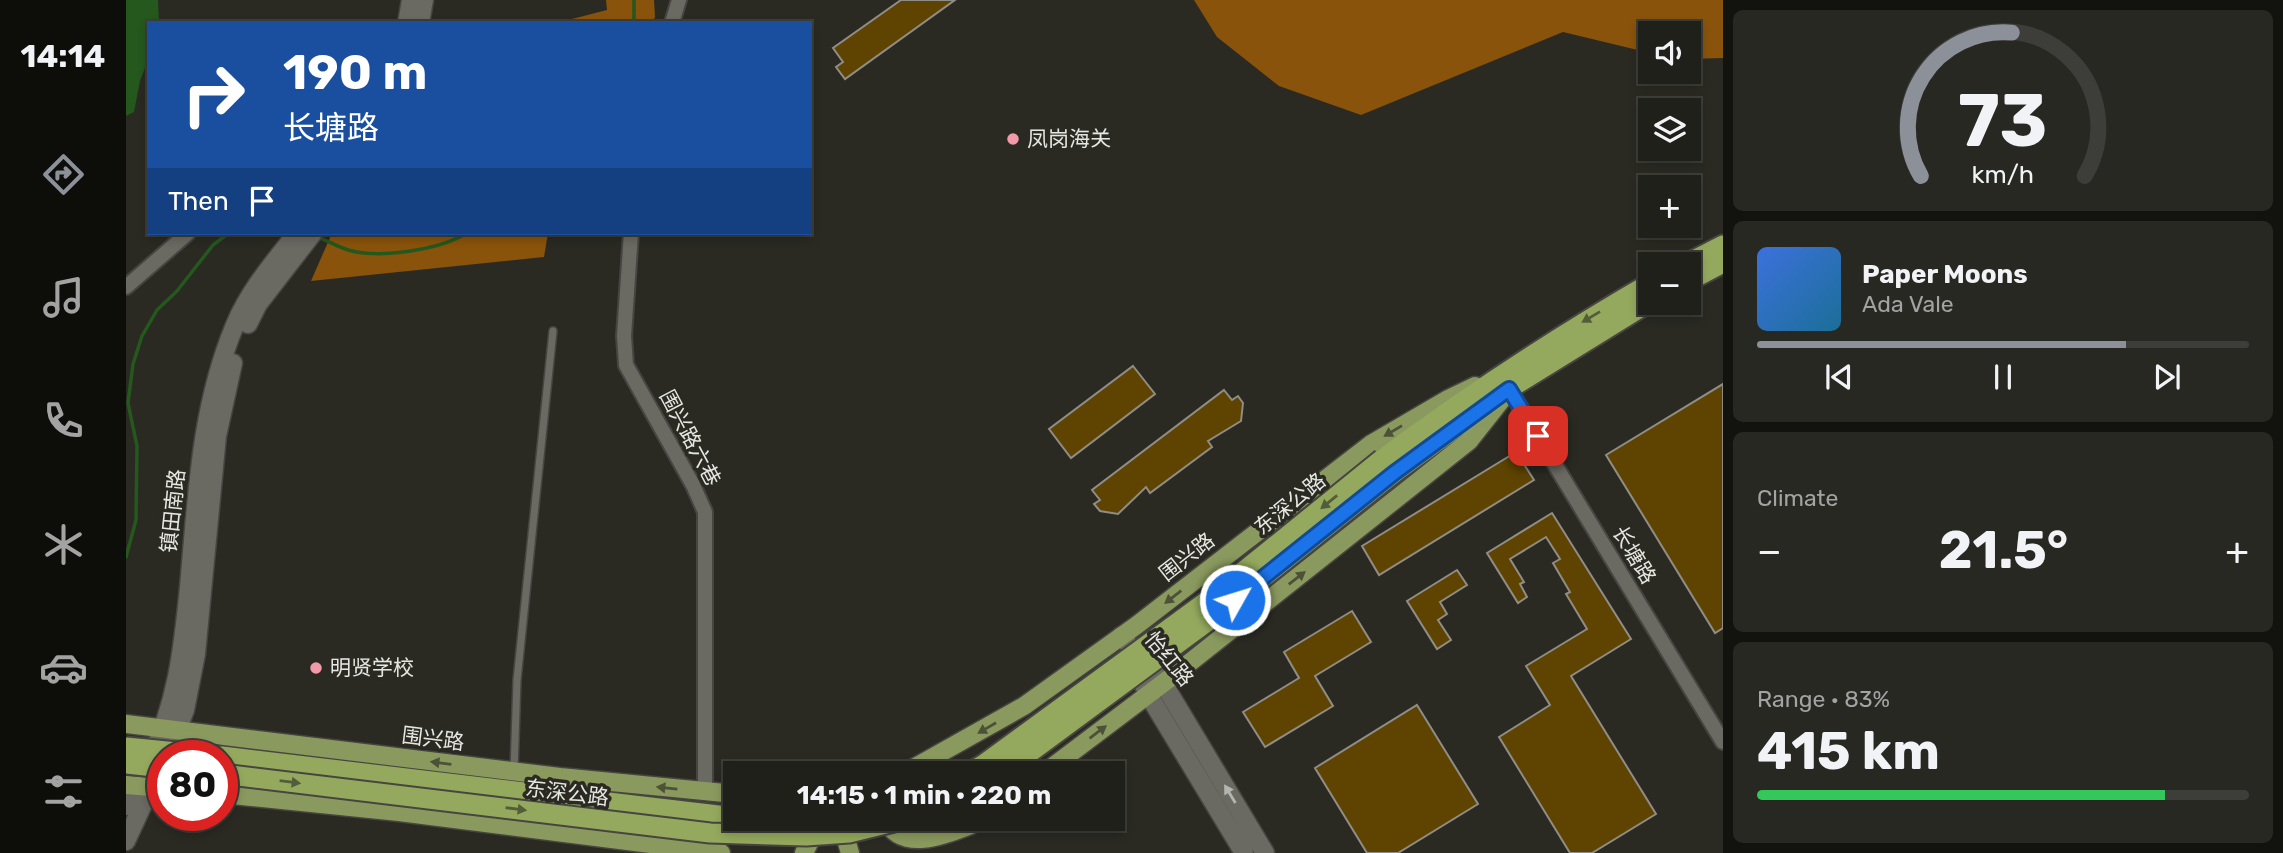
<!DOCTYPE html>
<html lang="en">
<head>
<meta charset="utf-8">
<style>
	:root { --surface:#20201a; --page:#282823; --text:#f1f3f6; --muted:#a2a3a2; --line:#3d3e39; --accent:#8c9099 }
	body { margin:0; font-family:Rubik,"Noto Sans SC",sans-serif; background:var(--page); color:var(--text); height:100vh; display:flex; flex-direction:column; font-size:26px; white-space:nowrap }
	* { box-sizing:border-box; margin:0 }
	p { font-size:23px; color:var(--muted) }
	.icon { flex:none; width:38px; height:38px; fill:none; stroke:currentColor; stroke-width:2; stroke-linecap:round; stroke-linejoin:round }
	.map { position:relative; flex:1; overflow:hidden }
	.sheet { display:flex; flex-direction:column; gap:10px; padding:10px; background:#12120e; width:560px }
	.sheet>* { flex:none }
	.top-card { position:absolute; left:21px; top:21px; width:665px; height:214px; border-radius:0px; box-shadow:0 4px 10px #0003,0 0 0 2px var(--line); background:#1a4fa0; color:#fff; overflow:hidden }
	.tools { position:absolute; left:1512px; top:21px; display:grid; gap:14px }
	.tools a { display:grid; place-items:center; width:63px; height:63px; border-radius:0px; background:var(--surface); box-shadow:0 4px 10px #0003,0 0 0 2px var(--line); font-size:35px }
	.speed { position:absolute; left:21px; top:740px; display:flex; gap:14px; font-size:35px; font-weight:700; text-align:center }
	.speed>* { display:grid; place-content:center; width:91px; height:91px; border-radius:50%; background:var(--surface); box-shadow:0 4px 10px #0003,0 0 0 2px var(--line); line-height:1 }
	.speed .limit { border:10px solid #d22; background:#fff; color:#111 }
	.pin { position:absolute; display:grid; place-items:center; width:60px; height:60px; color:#fff; margin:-30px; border-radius:14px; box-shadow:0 4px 10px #0006 }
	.me { position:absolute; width:77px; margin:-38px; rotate:51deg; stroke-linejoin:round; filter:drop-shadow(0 0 5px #0008) }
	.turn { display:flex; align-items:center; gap:24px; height:147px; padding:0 21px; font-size:32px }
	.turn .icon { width:91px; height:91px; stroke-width:2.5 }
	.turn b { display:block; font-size:49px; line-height:60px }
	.then { display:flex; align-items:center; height:66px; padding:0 21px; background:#0003; gap:14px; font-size:26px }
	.big { font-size:52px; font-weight:700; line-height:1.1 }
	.sheet .card { flex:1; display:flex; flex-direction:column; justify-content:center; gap:10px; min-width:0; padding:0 24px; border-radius:10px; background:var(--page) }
	.sheet .dial { align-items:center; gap:0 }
	.dial svg { height:182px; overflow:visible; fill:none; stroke:var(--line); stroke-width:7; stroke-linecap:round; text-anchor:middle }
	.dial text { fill:var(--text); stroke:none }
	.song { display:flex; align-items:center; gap:21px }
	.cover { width:84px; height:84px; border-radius:10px; background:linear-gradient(135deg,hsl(220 70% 55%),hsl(200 70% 35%)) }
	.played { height:7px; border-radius:4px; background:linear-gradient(90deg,var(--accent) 75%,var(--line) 75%) }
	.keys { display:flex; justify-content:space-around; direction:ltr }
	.heat { display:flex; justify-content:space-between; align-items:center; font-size:38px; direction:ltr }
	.charge { height:10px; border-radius:5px; background:linear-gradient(90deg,#34c759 83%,var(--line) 0) }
	.trip { position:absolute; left:597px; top:761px; width:402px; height:70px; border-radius:0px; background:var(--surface); box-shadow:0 4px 10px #0003,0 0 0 2px var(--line); font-weight:700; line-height:70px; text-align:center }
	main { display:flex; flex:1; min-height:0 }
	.dock { display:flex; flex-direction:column; width:126px; justify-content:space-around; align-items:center; background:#0d0d0a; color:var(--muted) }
	.dock .icon { width:49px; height:49px }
	.dock .current { color:var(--accent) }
	.dock b { font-size:32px; color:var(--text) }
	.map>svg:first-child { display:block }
	.forest { fill:#89530b }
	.water { fill:#24581d }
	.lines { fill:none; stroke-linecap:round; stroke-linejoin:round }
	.stream { stroke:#24581d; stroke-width:3.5 }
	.building { fill:#5e4400; stroke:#908d86; stroke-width:2 }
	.service-casing { stroke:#464540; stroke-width:10 }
	.minor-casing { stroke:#464540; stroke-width:18 }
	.tertiary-casing { stroke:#464540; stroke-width:21 }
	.secondary-casing { stroke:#464540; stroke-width:21 }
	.primary-casing { stroke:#464540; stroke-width:21 }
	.trunk-casing { stroke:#464540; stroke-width:23 }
	.service { stroke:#6a6962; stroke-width:7 }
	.minor { stroke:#6a6962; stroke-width:14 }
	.tertiary { stroke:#6a6962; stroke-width:18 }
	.secondary { stroke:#6a6962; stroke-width:18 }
	.primary { stroke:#8a995e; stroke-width:18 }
	.trunk { stroke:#94a95d; stroke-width:19 }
	.trunk-bridge-casing { stroke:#464540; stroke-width:23; stroke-linecap:butt }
	.trunk-bridge { stroke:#94a95d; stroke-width:19 }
	.oneway { fill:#545d3a }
	.oneway2 { fill:#4c5138 }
	.oneway3 { fill:#b5b5af }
	.route-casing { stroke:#114b97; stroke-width:18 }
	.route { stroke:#1a73e8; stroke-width:12 }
	.poi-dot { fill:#f39aaa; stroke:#2a2a23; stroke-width:2.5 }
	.labels { text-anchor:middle; stroke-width:7; stroke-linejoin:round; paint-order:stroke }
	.poi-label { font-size:21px; fill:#e7e7e2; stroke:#2a2a23; text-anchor:start }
	.street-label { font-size:21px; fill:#e7e7e2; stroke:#2a2a23 }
</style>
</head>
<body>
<main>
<nav class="dock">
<b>14:14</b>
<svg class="icon current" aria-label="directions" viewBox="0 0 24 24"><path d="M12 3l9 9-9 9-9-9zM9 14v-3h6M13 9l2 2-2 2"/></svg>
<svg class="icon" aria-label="music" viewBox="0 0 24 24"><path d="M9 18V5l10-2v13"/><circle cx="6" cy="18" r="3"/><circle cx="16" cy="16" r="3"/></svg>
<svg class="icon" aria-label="phone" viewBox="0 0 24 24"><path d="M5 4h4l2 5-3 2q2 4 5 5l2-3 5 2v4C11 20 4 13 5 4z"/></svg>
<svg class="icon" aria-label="climate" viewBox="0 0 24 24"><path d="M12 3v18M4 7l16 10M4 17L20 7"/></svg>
<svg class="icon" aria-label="car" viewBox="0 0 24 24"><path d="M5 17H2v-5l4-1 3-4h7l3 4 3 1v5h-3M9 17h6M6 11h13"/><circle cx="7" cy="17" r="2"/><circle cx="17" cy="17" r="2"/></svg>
<svg class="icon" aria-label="filters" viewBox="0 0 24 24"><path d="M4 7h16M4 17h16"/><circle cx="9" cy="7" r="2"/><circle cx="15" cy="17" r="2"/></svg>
</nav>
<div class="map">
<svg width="1597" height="853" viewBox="0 0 1597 853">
	<rect width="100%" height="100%" fill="#2a2a23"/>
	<path class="forest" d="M480 0H528L529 17 526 23H443L442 20 481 10Z
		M1068 0H1597V58L1563 59V33H1524V53L1437 32 1235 115 1153 86 1091 37Z
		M206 233H422L418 257 185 281Z"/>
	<path class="water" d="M0 0H32L33 23H23V57L14 81 8 112 0 116Z"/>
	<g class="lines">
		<path class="stream" d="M508 23V0
			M192 237C202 241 212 247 222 250 254 259 313 250 341 233
			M0 557 10 520 11 446 2 403 7 364 16 336 31 310 51 291 87 245 103 233"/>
	</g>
	<path class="building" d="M775 0H829L719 79 710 67 717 62 707 48Z
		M1007 366 1029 394 945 458 923 429Z
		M1597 384V628L1589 633 1480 455Z
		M1098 390 1106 400 1112 396 1117 403 1115 421 1082 441 1086 447 1024 493 1020 487 992 514 974 511 968 504 974 500 966 490Z
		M1390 452 1408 480 1253 575 1236 546Z
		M1426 513 1505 639 1445 676 1530 814 1466 853H1444L1373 737 1424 705 1400 666 1461 629 1440 594 1444 592 1427 563 1434 559 1420 537 1384 559 1398 582 1394 584 1401 597 1392 603 1361 553Z
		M1331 570 1341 585 1314 602 1321 614 1312 620 1325 640 1311 649 1281 601Z
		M1226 611 1245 642 1189 676 1207 706 1139 747 1117 712 1173 678 1158 652Z
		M1291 705 1352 804 1272 853H1241L1189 768Z"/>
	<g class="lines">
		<defs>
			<path id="service" d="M388 771 391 680 427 331"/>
			<path id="minor" d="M546 23 553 0
				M505 233 498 336 500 365 567 485 579 512V792
				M0 287 62 233
				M1383 389 1597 742"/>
			<path id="tertiary" d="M995 636 1037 683 1139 853
				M1007 662 1022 694 1118 853
				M0 806 10 786
				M0 841 25 787"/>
			<path id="secondary" d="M281 23 285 0
				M294 23 298 0
				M122 324 132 304 187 233
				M41 756 59 710 70 654 91 436 107 363
				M22 762C51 706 57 648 63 587 71 498 74 408 109 325 123 291 148 262 171 233"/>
			<path id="primary" d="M0 724 434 777 609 794
				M777 774 898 706 1011 625 1245 444 1322 399 1349 386
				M917 774 1048 675 1343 441 1377 398
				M0 785 37 788
				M96 794 273 812 595 853
				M714 819 724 853
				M759 819C775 853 818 836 845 825
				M678 853 695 819"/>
			<path id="trunk" d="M1560 264 1597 245
				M1563 281 1597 263
				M1256 459C1342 395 1431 337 1524 283
				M1268 473 1383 389 1524 302
				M96 756 609 817"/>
		</defs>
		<use href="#service" class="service-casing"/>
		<use href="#minor" class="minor-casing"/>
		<use href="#tertiary" class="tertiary-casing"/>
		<use href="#secondary" class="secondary-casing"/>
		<use href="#primary" class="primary-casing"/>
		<use href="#trunk" class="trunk-casing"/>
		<use href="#service" class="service"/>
		<use href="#minor" class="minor"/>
		<use href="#tertiary" class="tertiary"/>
		<use href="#secondary" class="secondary"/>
		<use href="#primary" class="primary"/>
		<use href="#trunk" class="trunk"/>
		<defs>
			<path id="trunk-bridge" d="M0 747 92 756
				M0 764 37 768
				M96 774 584 833 680 836 723 833 780 819
				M841 774 858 764 1078 603 1256 459
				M875 774 1089 616 1268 473"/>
		</defs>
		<use href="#trunk-bridge" class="trunk-bridge-casing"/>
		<use href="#trunk-bridge" class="trunk-bridge"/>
	</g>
	<defs><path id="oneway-solid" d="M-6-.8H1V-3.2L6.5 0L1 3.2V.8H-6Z" transform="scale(1.75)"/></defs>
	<g class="oneway">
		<use href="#oneway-solid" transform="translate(1465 317) rotate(149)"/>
		<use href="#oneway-solid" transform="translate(1203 502) rotate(141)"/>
		<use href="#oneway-solid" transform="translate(164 782) rotate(7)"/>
		<use href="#oneway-solid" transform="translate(390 809) rotate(7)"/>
	</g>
	<g class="oneway2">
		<use href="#oneway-solid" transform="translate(1267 431) rotate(149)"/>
		<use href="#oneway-solid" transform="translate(1171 578) rotate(-38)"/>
		<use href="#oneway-solid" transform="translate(1047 597) rotate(142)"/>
		<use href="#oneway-solid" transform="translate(861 728) rotate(150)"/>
		<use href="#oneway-solid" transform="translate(972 732) rotate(-37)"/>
		<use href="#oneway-solid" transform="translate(315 763) rotate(-173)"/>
		<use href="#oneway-solid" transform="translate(541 788) rotate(-174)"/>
	</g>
	<use class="oneway3" href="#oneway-solid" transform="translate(1104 794) rotate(-121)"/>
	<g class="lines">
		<defs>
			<path id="route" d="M1109 600 1268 473 1383 389 1412 436"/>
		</defs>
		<use href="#route" class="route-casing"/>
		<use href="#route" class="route"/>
	</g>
	<g class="poi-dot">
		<circle cx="887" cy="139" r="7"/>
		<circle cx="190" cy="668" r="7"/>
	</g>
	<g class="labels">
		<g class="poi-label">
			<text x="901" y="146">凤岗海关</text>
			<text x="204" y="675">明贤学校</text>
		</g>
		<g class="street-label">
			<text transform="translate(564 438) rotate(62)" y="7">围兴路六巷</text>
			<text transform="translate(1164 504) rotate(-39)" y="7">东深公路</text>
			<text transform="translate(47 511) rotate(-84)" y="7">镇田南路</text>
			<text transform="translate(1508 555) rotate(59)" y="7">长塘路</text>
			<text transform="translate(1061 557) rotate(-38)" y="7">围兴路</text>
			<text transform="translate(1043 659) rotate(51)" y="7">怡红路</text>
			<text transform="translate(307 739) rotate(7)" y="7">围兴路</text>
			<text transform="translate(441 793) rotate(7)" y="7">东深公路</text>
		</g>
	</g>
</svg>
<div class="tools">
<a><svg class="icon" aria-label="sound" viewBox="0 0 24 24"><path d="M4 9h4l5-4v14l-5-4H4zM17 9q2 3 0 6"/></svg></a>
<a><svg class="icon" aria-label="layers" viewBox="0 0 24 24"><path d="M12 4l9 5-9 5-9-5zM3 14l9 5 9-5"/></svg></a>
<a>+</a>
<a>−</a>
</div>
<div class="speed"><div class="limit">80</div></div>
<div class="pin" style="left:1412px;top:436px;background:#d93025"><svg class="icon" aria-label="arrive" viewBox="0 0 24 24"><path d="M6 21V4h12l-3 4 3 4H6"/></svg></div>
<svg class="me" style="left:1109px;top:600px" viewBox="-20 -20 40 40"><circle r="17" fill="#1a73e8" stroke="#fff" stroke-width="3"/><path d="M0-11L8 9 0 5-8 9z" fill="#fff"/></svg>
<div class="trip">14:15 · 1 min · 220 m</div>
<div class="top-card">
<div class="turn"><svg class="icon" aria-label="right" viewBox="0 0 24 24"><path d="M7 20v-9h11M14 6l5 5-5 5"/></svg><div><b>190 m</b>长塘路</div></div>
<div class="then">Then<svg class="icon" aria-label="arrive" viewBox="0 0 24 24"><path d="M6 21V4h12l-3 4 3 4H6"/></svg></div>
</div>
</div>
<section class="sheet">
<div class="card dial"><svg viewBox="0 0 100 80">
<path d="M14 69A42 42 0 1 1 86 69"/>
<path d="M14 69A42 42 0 0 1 54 6" stroke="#8c9099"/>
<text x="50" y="56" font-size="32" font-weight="700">73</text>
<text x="50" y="72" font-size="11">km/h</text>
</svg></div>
<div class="card">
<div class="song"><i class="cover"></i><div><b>Paper Moons</b><p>Ada Vale</p></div></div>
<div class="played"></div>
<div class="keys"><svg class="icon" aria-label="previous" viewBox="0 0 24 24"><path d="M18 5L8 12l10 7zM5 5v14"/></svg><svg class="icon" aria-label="pause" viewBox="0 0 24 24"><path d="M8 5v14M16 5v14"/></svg><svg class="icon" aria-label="next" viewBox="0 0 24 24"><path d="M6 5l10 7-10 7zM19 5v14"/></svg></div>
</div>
<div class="card"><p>Climate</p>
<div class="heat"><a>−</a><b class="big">21.5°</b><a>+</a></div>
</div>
<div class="card"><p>Range · 83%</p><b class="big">415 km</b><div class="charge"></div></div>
</section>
</main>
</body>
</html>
